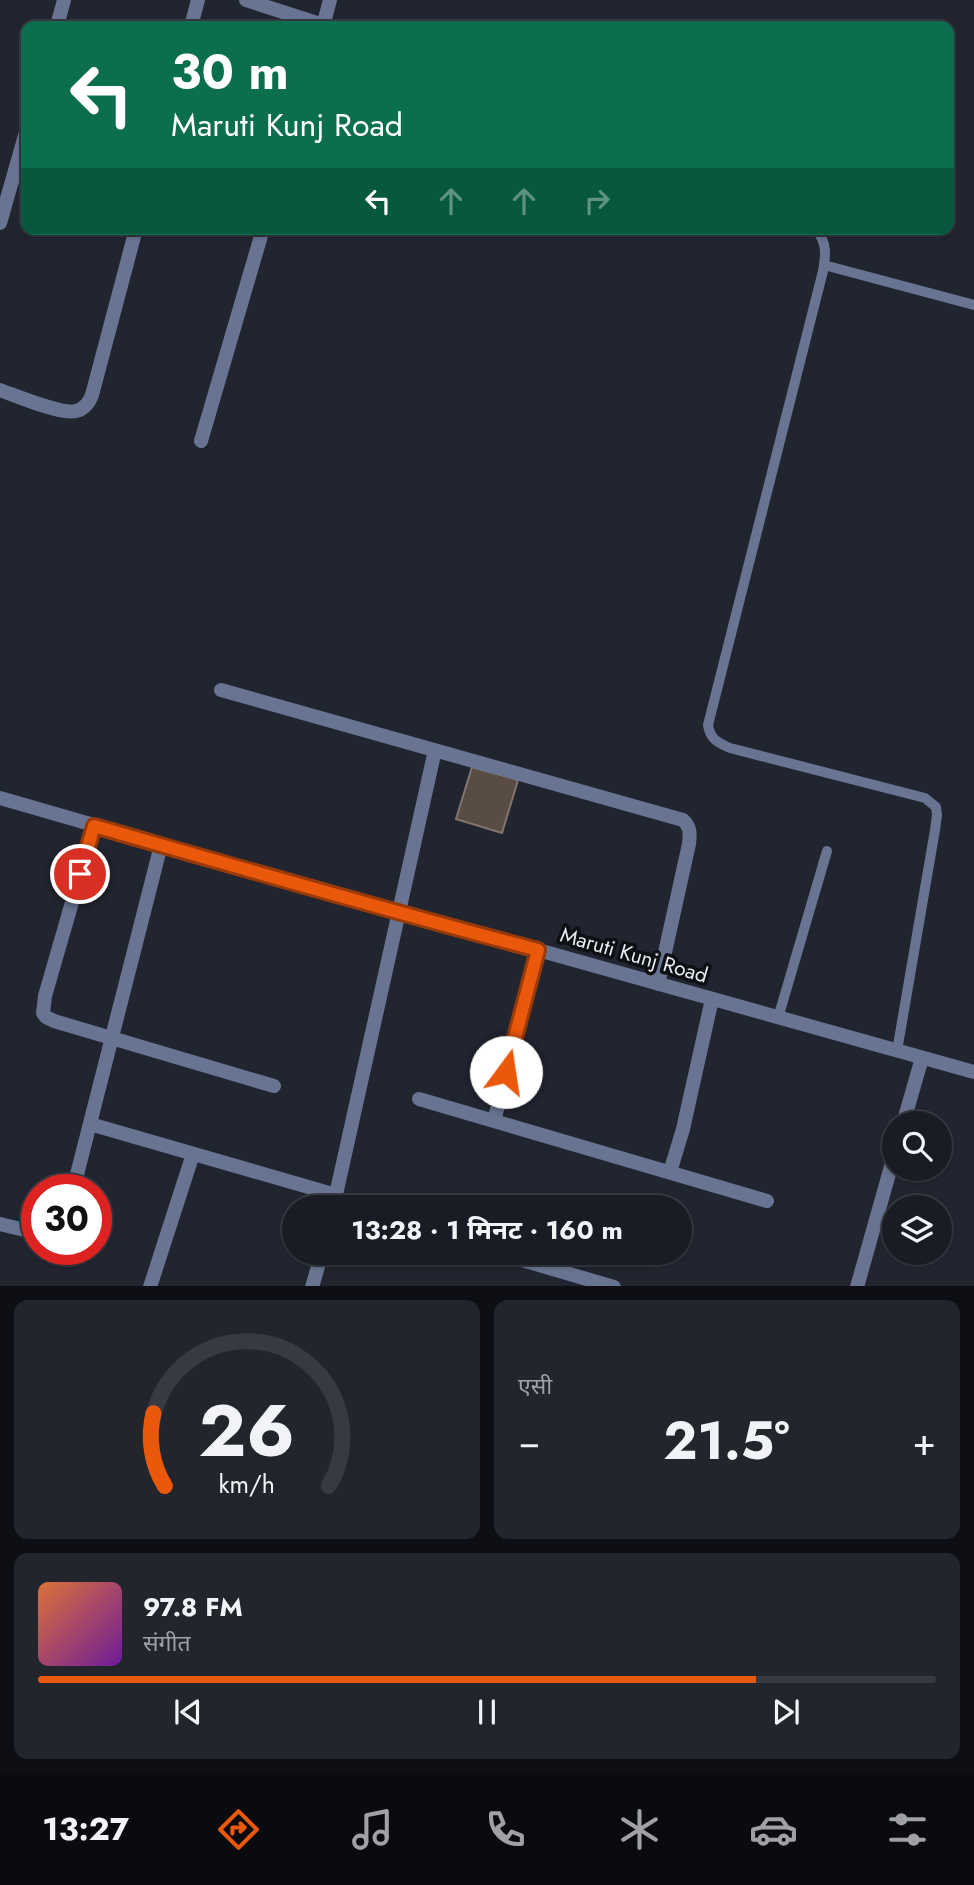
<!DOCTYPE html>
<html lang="hi">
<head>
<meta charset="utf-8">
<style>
	:root { --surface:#191c24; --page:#22252c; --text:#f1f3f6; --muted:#9fa1a6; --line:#373a41; --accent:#ea580c }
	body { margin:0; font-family:Jost,"Noto Sans Devanagari",sans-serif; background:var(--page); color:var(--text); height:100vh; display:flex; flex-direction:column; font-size:26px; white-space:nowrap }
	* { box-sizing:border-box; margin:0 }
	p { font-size:23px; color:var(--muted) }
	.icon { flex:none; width:38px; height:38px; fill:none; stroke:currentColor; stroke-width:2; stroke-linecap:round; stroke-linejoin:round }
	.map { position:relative; height:1286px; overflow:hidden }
	.side { display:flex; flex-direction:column; gap:14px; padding:14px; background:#0e0f14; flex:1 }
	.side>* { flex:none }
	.guide { position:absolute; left:21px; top:21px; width:933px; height:214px; border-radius:14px; box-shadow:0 2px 5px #0004,0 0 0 2px var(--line); background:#0b6e4f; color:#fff; overflow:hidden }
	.buttons { position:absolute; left:882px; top:1111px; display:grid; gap:14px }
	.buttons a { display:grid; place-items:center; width:70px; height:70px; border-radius:50%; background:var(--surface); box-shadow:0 2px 5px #0004,0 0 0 2px var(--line); font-size:35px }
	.speed { position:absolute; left:21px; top:1174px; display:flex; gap:14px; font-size:35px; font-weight:700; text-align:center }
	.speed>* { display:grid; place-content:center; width:91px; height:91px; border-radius:50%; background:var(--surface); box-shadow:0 2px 5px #0004,0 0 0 2px var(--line); line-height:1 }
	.speed .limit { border:10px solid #d22; background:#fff; color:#111 }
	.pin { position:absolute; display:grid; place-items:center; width:60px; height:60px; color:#fff; margin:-30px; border:4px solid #fff; border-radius:50%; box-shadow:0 2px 7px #0007 }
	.me { position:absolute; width:77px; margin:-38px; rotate:14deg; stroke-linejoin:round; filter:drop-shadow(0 0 5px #0008) }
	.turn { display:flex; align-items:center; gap:24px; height:147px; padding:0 35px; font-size:32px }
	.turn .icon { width:91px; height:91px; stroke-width:2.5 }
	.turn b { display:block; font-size:49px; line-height:60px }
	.lanes { display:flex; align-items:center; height:66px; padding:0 35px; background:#0003; justify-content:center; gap:35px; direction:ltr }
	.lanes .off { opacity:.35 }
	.big { font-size:52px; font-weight:700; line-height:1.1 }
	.side .card { flex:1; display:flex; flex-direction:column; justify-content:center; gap:10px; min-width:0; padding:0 24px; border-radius:14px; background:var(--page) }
	.side .dial { align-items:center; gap:0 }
	.dial svg { height:182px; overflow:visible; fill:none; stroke:var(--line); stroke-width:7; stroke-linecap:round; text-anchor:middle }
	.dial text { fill:var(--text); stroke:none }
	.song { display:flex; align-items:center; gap:21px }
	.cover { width:84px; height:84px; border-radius:10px; background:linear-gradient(135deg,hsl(20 70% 55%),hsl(280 70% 35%)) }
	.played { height:7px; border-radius:4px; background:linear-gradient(90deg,var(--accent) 80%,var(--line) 80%) }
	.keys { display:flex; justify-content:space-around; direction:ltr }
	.heat { display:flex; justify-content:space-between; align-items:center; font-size:38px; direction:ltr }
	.side .tiles { flex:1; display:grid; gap:14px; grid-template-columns:1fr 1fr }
	.card:last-child { grid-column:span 2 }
	.trip { position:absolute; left:282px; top:1195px; width:410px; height:70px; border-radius:35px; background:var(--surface); box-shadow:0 2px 5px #0004,0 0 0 2px var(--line); font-weight:700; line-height:70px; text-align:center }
	.dock { display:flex; height:112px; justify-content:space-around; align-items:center; background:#0a0b0e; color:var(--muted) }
	.dock .icon { width:49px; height:49px }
	.dock .current { color:var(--accent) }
	.dock b { font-size:32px; color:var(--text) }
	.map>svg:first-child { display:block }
	.building { fill:#584c44; stroke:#83756e; stroke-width:2 }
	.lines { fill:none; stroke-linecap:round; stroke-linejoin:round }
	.service { stroke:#687491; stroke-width:10 }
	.minor { stroke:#687491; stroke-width:14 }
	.route-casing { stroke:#983908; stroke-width:18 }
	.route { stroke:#ea580c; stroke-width:12 }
	.labels { text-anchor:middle; stroke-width:7; stroke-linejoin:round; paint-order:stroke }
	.street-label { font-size:21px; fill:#e9ecf4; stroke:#0d0f13 }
</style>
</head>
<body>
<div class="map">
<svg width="974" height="1287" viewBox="0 0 974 1287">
	<rect width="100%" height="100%" fill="#212530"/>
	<path class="building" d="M472 767 518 780 502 833 456 819Z"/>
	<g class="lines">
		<path class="service" d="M816 229C827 243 826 254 823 271L708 725C710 739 718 743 730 748L925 798 936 807 937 815 935 830 897 1051
			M824 265 974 305
			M778 1018 827 851"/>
		<path class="minor" d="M246 0 323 25
			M57 26 64 0
			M191 26 198 0
			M323 26 330 0
			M0 223 26 132
			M0 390C17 396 61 415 76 411 84 409 89 403 92 395L136 229
			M201 441 263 229
			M221 690 683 820C691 827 690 834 689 844L658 984
			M0 798 399 913 538 950 974 1072
			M94 826 45 996 43 1013 46 1017 54 1021 274 1086
			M538 950 494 1121 767 1201
			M419 1099 494 1121
			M90 1124 336 1195
			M903 1124 922 1058
			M670 1172 683 1129 712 999
			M73 1190 161 845
			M333 1208 435 750
			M0 1224 37 1233
			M498 1253 614 1287
			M150 1287 193 1154
			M312 1287 322 1253
			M857 1287 894 1156"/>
	</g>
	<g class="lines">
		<defs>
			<path id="route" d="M80 874 94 826C241 868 389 911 538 950L506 1072"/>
		</defs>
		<use href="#route" class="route-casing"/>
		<use href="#route" class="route"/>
	</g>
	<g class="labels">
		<g class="street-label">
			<text transform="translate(634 955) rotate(16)" y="7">Maruti Kunj Road</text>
		</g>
	</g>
</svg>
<div class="buttons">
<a><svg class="icon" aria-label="search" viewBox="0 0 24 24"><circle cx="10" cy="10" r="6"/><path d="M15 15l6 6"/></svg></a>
<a><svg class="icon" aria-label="layers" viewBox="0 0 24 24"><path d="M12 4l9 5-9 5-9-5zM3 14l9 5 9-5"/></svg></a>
</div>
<div class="speed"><div class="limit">30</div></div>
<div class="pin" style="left:80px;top:874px;background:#d93025"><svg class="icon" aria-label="arrive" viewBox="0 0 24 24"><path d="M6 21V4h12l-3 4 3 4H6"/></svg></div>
<svg class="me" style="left:506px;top:1072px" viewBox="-20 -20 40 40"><circle r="19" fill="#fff"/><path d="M0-13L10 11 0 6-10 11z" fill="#ea580c"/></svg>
<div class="trip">13:28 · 1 मिनट · 160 m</div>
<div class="guide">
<div class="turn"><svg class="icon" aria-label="left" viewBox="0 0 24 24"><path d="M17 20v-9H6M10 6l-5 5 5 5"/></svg><div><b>30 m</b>Maruti Kunj Road</div></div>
<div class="lanes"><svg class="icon" aria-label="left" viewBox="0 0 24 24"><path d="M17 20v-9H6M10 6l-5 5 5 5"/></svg><svg class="icon off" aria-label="ahead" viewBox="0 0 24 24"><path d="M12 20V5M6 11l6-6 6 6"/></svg><svg class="icon off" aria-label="ahead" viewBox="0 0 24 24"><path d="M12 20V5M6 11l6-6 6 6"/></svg><svg class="icon off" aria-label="right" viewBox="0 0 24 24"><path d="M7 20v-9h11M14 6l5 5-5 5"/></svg></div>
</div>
</div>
<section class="side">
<div class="tiles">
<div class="card dial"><svg viewBox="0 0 100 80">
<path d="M14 69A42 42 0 1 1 86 69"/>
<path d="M14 69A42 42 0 0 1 9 37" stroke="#ea580c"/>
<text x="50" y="56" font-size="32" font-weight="700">26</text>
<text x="50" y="72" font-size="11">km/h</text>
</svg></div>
<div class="card"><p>एसी</p>
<div class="heat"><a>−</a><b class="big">21.5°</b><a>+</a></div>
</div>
<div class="card">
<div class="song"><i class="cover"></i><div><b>97.8 FM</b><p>संगीत</p></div></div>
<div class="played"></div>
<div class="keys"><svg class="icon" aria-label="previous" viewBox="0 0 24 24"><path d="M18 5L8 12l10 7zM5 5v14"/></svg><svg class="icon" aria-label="pause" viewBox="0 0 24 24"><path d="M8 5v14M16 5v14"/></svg><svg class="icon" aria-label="next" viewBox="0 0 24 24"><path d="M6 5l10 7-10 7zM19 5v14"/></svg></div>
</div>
</div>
</section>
<nav class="dock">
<b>13:27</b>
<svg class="icon current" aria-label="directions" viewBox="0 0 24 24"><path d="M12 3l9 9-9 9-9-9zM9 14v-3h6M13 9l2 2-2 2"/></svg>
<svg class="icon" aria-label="music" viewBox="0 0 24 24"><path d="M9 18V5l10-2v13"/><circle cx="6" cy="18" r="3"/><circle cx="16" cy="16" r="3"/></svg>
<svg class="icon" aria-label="phone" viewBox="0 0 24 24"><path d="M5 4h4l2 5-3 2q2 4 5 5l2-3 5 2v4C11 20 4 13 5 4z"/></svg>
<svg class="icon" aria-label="climate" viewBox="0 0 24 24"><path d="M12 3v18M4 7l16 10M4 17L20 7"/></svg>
<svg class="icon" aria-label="car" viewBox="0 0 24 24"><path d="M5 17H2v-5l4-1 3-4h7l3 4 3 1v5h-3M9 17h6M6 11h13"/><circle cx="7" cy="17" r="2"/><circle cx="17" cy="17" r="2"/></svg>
<svg class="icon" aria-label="filters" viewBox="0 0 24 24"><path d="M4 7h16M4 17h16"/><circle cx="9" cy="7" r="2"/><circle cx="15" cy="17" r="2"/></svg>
</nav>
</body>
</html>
